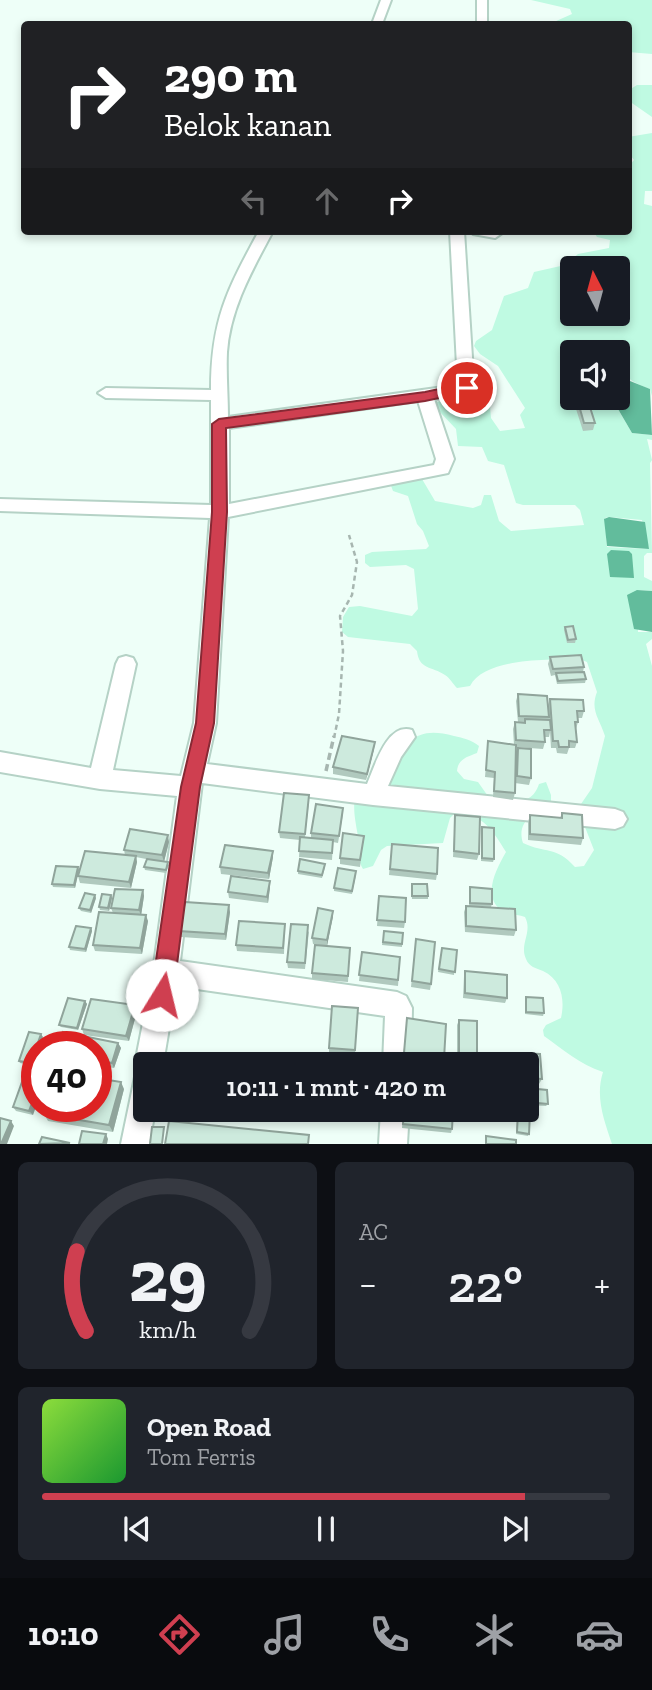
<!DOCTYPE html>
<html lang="id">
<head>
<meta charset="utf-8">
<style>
	:root { --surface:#171b24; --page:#20242c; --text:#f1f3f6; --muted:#9ea1a6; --line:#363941; --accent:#cf3f50 }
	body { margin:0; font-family:"Zilla Slab",serif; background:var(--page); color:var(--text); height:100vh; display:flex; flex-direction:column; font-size:26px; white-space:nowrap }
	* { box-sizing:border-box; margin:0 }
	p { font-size:23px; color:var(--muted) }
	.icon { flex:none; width:38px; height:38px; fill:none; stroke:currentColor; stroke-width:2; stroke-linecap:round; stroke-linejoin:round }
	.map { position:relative; height:1144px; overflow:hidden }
	.sheet { display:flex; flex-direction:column; gap:18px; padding:18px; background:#0d0f14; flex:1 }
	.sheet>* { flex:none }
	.banner { position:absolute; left:21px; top:21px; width:611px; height:214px; border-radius:7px; box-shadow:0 4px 10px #0003; background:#202124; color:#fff; overflow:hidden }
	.needle { width:46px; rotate:354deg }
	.tools { position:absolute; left:560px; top:256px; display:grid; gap:14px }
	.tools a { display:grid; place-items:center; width:70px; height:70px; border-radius:7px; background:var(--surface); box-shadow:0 4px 10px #0003; font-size:35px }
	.speed { position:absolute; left:21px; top:1031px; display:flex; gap:14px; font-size:35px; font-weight:700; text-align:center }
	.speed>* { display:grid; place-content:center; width:91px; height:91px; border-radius:50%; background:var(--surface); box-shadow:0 4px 10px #0003; line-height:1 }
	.speed .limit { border:10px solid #d22; background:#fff; color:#111 }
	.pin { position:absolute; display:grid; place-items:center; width:60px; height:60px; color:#fff; margin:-30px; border:4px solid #fff; border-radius:50%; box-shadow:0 2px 7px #0007 }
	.me { position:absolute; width:77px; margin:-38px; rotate:9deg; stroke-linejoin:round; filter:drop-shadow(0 0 5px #0008) }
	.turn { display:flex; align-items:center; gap:24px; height:147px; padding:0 28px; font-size:32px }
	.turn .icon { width:91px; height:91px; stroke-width:2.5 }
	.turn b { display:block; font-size:49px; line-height:60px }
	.lanes { display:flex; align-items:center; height:66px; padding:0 28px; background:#0003; justify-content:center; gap:35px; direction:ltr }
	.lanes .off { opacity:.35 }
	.big { font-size:52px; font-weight:600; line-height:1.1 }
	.sheet .widget { flex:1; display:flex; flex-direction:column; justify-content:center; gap:10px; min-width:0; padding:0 24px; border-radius:10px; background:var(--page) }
	.sheet .dial { align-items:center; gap:0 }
	.dial svg { height:182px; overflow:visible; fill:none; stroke:var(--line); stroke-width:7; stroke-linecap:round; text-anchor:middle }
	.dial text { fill:var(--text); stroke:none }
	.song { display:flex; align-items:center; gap:21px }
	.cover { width:84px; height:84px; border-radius:10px; background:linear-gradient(135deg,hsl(90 70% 55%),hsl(130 70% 35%)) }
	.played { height:7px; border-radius:4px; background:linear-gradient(90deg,var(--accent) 85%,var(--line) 85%) }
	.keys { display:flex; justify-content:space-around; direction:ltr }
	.heat { display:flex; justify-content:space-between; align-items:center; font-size:38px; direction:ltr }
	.sheet .tiles { flex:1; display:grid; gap:18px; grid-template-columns:1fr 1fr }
	.widget:last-child { grid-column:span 2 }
	.trip { position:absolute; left:133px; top:1052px; width:406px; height:70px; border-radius:7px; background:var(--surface); box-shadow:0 4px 10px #0003; font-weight:600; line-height:70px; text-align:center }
	.tabs { display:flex; height:112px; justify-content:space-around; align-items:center; background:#090b0e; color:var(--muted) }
	.tabs .icon { width:49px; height:49px }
	.tabs .active { color:var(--accent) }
	.tabs b { font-size:32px; color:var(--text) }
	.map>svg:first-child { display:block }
	.green { fill:#bffae2; fill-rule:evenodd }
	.water { fill:#62bc9c }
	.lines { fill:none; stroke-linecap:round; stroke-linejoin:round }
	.minor-casing { stroke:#b5d2c6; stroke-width:4 }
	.path-far1 { stroke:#a7b6b0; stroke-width:2.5; stroke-dasharray:5 3.5; stroke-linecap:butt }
	.path { stroke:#a7b6b0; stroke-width:3.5; stroke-dasharray:7 4.5; stroke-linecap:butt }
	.minor { fill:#fff; fill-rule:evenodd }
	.wall { fill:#b0c9be }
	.shaded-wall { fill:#90a49b }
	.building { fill:#cdeadd; stroke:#90a49b; stroke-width:2 }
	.route { fill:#cf3f50; stroke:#872934; stroke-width:2 }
</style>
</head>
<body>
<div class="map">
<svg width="652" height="1144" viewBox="0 0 652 1144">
	<rect width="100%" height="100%" fill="#eefff8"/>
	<path class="green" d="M531 0H652V54L628 52V24H526L554 22 572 14 570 9Z
		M637 85H652V117L629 101V90Z
		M652 133V191H645L644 204 652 206V396L650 389C630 382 618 374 618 352L599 349 572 352V397H611L632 433 652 435V440L647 439 652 460 650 463 652 553H647L644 556V577L652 581V591L637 590 638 632H652V639L646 644 652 666V1144H612C604 1120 595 1097 603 1072 579 1064 564 1050 544 1036L543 1030 546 1025 561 1018C565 1000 562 980 543 971 536 968 529 967 526 959 519 944 533 932 525 917 518 914 508 915 502 911 481 896 497 868 506 852 493 831 482 812 454 814L450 818 443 843 387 846 381 850 373 866 363 869C356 857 360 849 358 836 351 799 350 787 388 776 405 743 414 725 454 736 463 738 472 740 479 746L477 753C467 757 458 759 457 771L464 779 478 782 490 799C511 800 531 808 539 784L546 782 551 795V803C534 812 516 822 523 843 546 854 555 845 575 867L584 866 594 850 583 822 581 804 592 788 605 736C599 718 590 710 597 692L587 662 580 659C549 660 485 657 470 686L457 688C453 684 450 678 445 675 432 666 419 670 417 651L410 644 348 637 342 632 343 617 349 607 360 606 412 616 418 609 414 569 406 565 370 567 365 563V555L372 552 426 549 429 546 423 531 417 524 408 496 393 491 390 483 411 477 422 479 435 501 473 508 481 505 484 495H491L499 521 511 531 584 525 580 510 575 505H523L516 503 504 465 488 461 482 447 458 446 456 429 437 409 436 402 469 396 474 389 482 388 489 395 491 418 500 431 525 428 520 415 525 408 498 366 480 354 474 346 476 341 492 330 504 296 528 288 534 272 565 265 578 254 609 248 610 240 597 237 593 231H628V167L634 160 628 152V137ZM572 268H618V313H572ZM609 517 642 520 649 549 607 547 605 518Z"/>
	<path class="water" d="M630 381 650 389 652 435 632 433 611 397H618V383Z
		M609 517 645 522 649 549 607 546 604 519Z
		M611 550 629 551 632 554 634 578 610 577 607 554Z
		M637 590 652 591V632L634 629 627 595Z"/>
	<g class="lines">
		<defs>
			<path id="minor" d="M381 0H391L382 24H372Z
				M477 0H487V24H477Z
				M259 231H273C253 269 230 308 227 352 226 373 228 396 228 417L458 385 450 231H464L474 389 466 394 434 399 454 459 448 473 228 517 216 723 207 764 367 784C375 766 387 722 412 730L415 737 401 757 388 786 615 809 623 812 627 819 623 826 615 829 373 805 202 783 180 961 397 992 406 996 412 1008 411 1064H383L385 1016 176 986 163 1064H145V1110H155L149 1144H121L135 1077 142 1075 135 1064 153 972 177 796 100 789 0 772V752L91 768 116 664 119 658 126 656 133 658 136 664 113 770 181 776 194 723 210 518 0 511V499L211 505V400L106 398 98 393 106 388 211 390C211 320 227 290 259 231ZM418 401 436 459 434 465 229 504V428Z
				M471 231H505L495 238 473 234Z
				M381 1110H409L407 1144H379Z"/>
		</defs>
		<use href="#minor" class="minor-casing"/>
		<path class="path-far1" d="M334 738 339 714 343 651 340 616 352 595 357 562 349 535"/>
		<path class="path" d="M326 771 334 736"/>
		<use href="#minor" class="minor"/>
	</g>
	<path class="wall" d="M578 402 595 423 593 430 583 431 576 409Z
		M565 627 576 639 575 643H567L564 630Z
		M550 657 584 667 583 672 586 679 585 683 557 684 555 675 551 676 548 664Z
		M518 694 548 705 550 699 584 711 582 718H578V722L576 729 577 742 575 748H569L567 754 557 753 556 748H551L550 732 549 737H545V742L543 749 516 747 515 793 513 800 493 797 494 778 485 777 488 741 514 745 513 729 515 722H518L516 701Z
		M518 748 531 778 529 785 515 783 516 755Z
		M374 749 366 780 333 774V767Z
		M309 802 305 837 311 838V833L343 814 338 843 333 842 332 860 299 857 300 840 280 838 279 832Z
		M562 813 583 838 581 845 528 840V822L530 815 560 818Z
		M455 815 479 854 477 860 453 857Z
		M482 827 494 859 493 862 481 861Z
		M169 842 164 861 169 865 166 873 145 870 144 867 151 860 136 857 137 862 131 888 80 883 78 876 125 855 124 850Z
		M363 842 360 867 340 864V858Z
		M392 844 437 874 436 880 389 875Z
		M273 857 269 879 221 874 220 867Z
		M325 867 322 878 298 874V871Z
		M79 870 75 888 53 887 52 884Z
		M356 875 352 894 334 891V888Z
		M270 887 268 903 229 898 228 892Z
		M411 887 428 896V899H412Z
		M470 887 492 904 491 907 469 906Z
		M143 890 144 896 141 915 148 921 142 954 95 951 93 945 113 913 111 908Z
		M111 895 112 898 109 911 100 910 99 907Z
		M379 896 405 922 404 928 377 926Z
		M96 898 91 913 81 911 79 908Z
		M466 906 516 930 514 936 465 932 464 912Z
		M333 911 327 946 350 948 348 982 312 979V973L324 946 313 944 312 938Z
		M230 912 226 940 181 937 179 931Z
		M285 924 284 954 237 951 236 945Z
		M91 928 92 931 86 952 70 950 69 947Z
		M309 931 305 969 288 968 287 962Z
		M384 931 403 933 402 947 382 945Z
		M416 939 431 984 430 990 411 987Z
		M442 948 457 950 454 975 438 972Z
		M362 952 400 957 398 986 359 981Z
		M465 971 507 998 505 1003 463 998 464 976Z
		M145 994 142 1005 129 1002 128 999Z
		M526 997 544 1013 543 1016 525 1014V999Z
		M85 1001 87 1004 78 1030 61 1027 59 1025Z
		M135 1005 137 1011 129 1041 84 1035 82 1029Z
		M358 1008 355 1055 329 1053V1048Z
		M407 1018 444 1059 443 1064 403 1058Z
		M459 1020 477 1057 476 1062 457 1060V1025Z
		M43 1037 33 1066 20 1063 19 1061Z
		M118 1043 121 1048 114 1068 96 1065V1046Z
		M517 1053 542 1079 539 1084 527 1083V1064H516L515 1058Z
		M37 1073 33 1115 16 1111 13 1107Z
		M527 1088 548 1104 546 1106 527 1105Z
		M124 1089 113 1132 48 1121 44 1114Z
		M262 1110H309L308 1120 262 1113Z
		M403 1110H453L452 1129 451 1133 402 1128Z
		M518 1110 529 1134 528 1136 516 1134Z"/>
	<path class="shaded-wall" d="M375 742 374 749 366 780 367 774Z
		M168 835 169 842 164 862 162 855Z
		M273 851V857L269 879 268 873Z
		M136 856 137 862 131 888 129 882Z
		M78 867 79 870 75 888 74 885Z
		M270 881V887L268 903 267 897Z
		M143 890 144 896 141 916 139 910Z
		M95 895 96 898 91 913 90 910Z
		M111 895 112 898 109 911 108 908Z
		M229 905 230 912 226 940 225 934Z
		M333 911V917L327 946V940Z
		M146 915 148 921 142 954 140 948Z
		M91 928 92 931 86 952 85 949Z
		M85 1001 87 1004 78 1030 77 1028Z
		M135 1005 137 1011 129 1041 126 1036Z
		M41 1034 43 1037 39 1046H37Z
		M118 1043 121 1048 114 1068 112 1063Z
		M37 1047V1054L33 1066 31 1063Z
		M121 1082 124 1089 113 1132 109 1125Z
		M37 1090V1104L33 1115 29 1111Z
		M11 1121 14 1126 7 1144H1Z
		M106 1134 108 1139 107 1144H103Z"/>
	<path class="building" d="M588 401 595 423H584L578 402Z
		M573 626 576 639 568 640 565 627Z
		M581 655 584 667 553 669 550 657Z
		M584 672 586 679 558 681 556 673Z
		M518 694 547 696 549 717 519 716Z
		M550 699 583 700 584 711H577L578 722H575L577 742 569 741V747H559L558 741H553Z
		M525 719 550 720 551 730H544L545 742 516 740 515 722 525 723Z
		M342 736 375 742 367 774 333 767Z
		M488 741 516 745 515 793 494 791 495 772 486 770Z
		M518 748 531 749V778L517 776Z
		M284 793 309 795 305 834 279 832Z
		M316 804 343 808 339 836 311 833Z
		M562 813 582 815 583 838 530 834V815L562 818Z
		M455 815 480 817 479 854 454 851Z
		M482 827 494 828V859L482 858Z
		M130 829 168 835 162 855 124 850Z
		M343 833 364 836 360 860 340 858Z
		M300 837 333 840 332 853 299 851Z
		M392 844 438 848 437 874 390 869Z
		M225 845 273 851 268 873 220 867Z
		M85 851 136 856 129 882 78 876Z
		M147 859 168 862 166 870 144 867Z
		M300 859 325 864 322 875 298 871Z
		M56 866 78 867 74 885 52 884Z
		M338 868 356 871 352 891 334 888Z
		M231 876 270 881 267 897 228 892Z
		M412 884H427L428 896H412Z
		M470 887 492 889V904L470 903Z
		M115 889 143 890 139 910 111 908Z
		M85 893 95 895 90 910 79 908Z
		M102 894 111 895 108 908 99 907Z
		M379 896 406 898 405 922 377 920Z
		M185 902 229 905 225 934 179 931Z
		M466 906 515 909 516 930 466 926Z
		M318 908 333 911 327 940 312 938Z
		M99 912 146 915 140 948 93 945Z
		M239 921 285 924 283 948 236 945Z
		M291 924 308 925 305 963 287 962Z
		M76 926 91 928 85 949 69 947Z
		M384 931 403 933 402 944 383 942Z
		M416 939 435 942 431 984 412 981Z
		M315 945 350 948 348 976 312 973Z
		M442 948 457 950 455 972 439 969Z
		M362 952 400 957 398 980 359 975Z
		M465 971 507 975V998L465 993Z
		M131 988 145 991 141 1002 128 999Z
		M526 997 543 998 544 1013 526 1012Z
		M68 998 85 1001 77 1028 59 1025Z
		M91 999 135 1005 126 1036 82 1029Z
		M332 1006 358 1008 355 1050 329 1048Z
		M407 1018 446 1024 444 1059 404 1053Z
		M459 1020 477 1021V1057L459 1055Z
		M29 1032 41 1034 31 1063 19 1061Z
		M63 1032 118 1043 112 1063 96 1060V1046H58Z
		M329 1053 348 1055 347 1064H328Z
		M517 1053 540 1054 542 1079 527 1078V1064H518Z
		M349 1060 382 1064H349Z
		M26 1071 37 1073V1090L29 1111 13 1107Z
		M96 1078 121 1082 109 1125 44 1114 46 1106H96Z
		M527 1088 547 1090 548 1104 527 1102Z
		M268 1110H308V1115Z
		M404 1110H453L452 1129 403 1124Z
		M518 1110 530 1112 529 1134 517 1132Z
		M0 1118 11 1121 1 1144H0Z
		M169 1121 309 1135 308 1144H165Z
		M152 1127H164L162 1144H150Z
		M82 1131 106 1134 103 1144H79Z
		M486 1136 516 1140V1144H486Z
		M42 1137 70 1143 39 1144Z"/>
	<path class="route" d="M467 383 472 385V391L425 401 226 428 227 512 214 723 200 787 173 995 170 1003 162 1006 154 1003 151 995 181 787 196 723 212 512V424L219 419 425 392Z"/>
</svg>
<div class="tools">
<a><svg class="needle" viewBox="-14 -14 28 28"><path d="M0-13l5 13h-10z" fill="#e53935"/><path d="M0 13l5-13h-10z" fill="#9ea1a6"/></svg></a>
<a><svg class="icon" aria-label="sound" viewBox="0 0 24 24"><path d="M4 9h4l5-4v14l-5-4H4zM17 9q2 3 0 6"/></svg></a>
</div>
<div class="speed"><div class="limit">40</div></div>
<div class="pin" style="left:467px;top:388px;background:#d93025"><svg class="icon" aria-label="arrive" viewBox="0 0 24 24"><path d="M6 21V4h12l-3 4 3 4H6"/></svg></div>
<svg class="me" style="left:162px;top:995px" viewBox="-20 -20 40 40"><circle r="19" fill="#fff"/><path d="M0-13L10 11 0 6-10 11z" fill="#cf3f50"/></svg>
<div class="trip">10:11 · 1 mnt · 420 m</div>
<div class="banner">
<div class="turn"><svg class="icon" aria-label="right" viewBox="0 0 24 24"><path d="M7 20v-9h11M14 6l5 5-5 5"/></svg><div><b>290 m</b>Belok kanan</div></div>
<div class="lanes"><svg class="icon off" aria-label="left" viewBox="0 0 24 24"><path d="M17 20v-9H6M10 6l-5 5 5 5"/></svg><svg class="icon off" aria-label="ahead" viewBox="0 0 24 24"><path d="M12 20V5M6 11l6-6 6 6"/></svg><svg class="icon" aria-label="right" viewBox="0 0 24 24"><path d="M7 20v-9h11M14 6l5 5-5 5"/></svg></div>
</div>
</div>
<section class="sheet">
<div class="tiles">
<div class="widget dial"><svg viewBox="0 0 100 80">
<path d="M14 69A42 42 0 1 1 86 69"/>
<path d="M14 69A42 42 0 0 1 10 34" stroke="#cf3f50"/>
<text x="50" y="56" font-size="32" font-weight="700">29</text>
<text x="50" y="72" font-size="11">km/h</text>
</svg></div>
<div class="widget"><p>AC</p>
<div class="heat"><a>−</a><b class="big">22°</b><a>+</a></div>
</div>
<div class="widget">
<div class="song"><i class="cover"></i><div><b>Open Road</b><p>Tom Ferris</p></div></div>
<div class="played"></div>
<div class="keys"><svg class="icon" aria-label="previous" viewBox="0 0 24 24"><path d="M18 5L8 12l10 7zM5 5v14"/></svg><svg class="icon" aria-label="pause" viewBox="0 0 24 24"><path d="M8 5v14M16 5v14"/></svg><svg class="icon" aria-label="next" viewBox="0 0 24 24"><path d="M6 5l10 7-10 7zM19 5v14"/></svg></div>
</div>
</div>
</section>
<nav class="tabs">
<b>10:10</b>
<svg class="icon active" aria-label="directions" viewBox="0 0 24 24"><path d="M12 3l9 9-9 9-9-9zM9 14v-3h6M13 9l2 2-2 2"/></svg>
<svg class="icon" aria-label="music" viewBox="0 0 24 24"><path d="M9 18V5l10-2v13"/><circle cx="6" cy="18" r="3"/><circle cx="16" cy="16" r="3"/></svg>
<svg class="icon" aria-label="phone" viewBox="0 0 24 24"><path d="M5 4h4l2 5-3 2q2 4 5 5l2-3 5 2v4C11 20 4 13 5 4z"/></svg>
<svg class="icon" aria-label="climate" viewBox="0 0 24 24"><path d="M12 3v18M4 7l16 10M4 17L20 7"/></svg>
<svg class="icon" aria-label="car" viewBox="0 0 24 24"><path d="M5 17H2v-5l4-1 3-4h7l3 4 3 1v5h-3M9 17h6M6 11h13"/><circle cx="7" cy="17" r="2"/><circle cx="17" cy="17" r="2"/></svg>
</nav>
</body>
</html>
